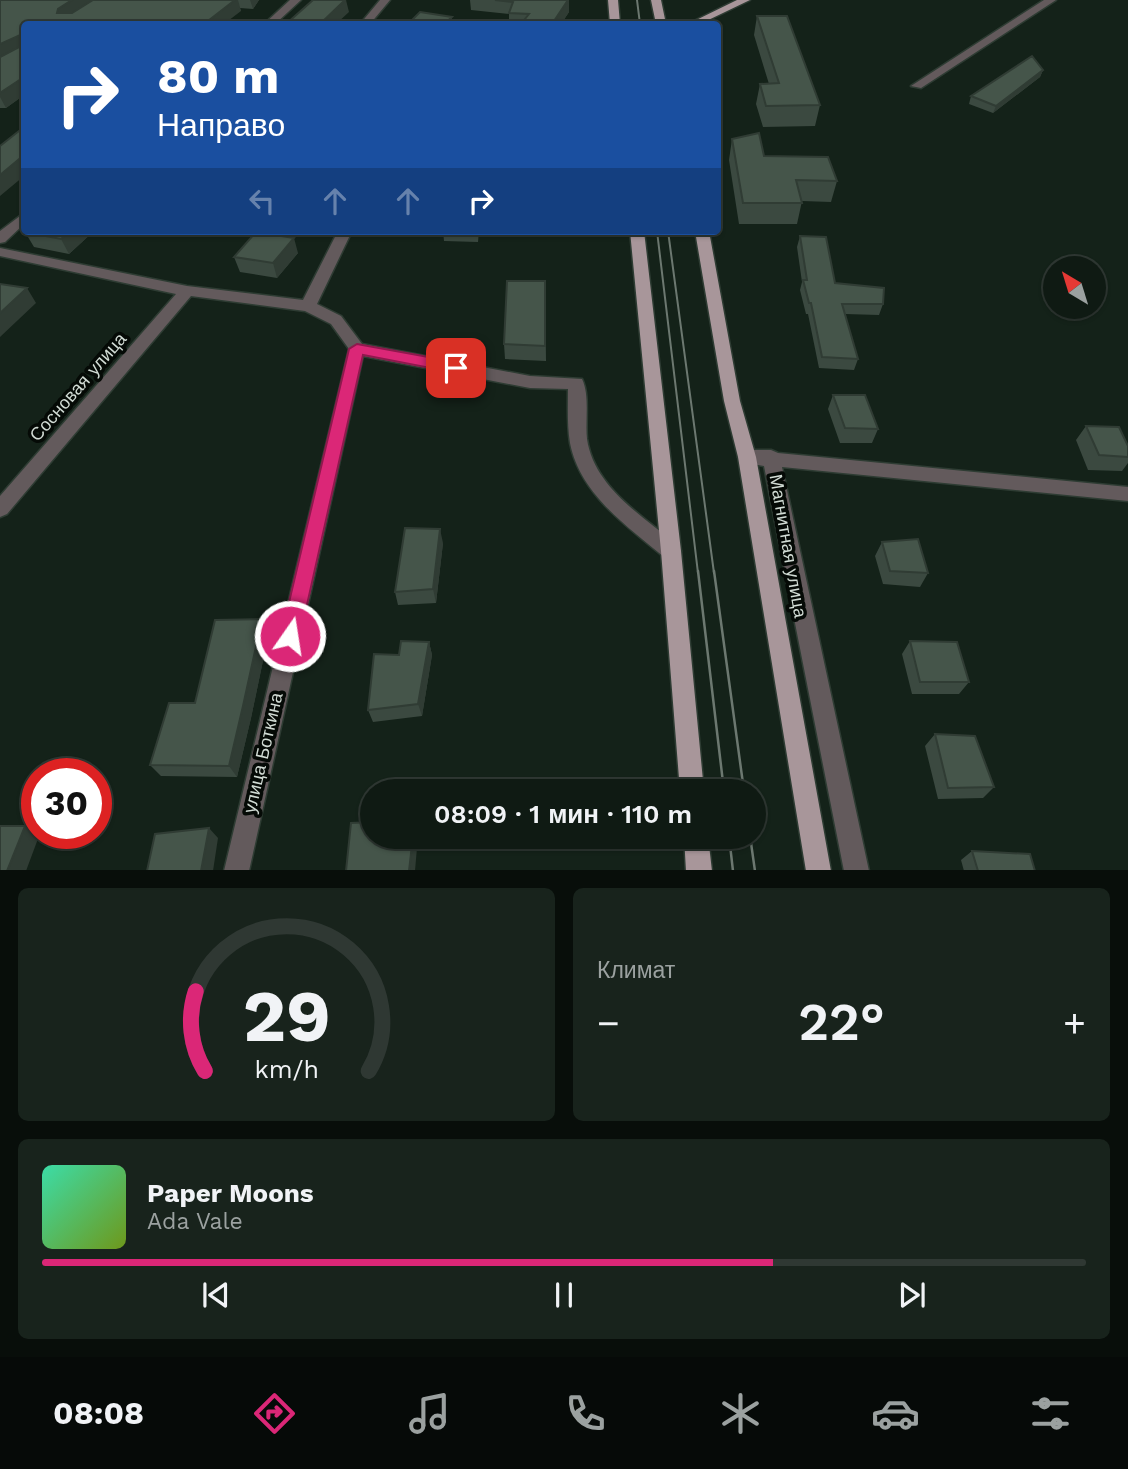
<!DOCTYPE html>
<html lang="ru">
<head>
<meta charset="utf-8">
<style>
	:root { --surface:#0f1a13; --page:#18231c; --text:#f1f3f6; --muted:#9ba1a0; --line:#2f3833; --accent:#db2777 }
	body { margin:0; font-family:"Work Sans",sans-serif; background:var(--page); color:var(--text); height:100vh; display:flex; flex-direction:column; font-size:26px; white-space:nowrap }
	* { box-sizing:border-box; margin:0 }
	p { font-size:23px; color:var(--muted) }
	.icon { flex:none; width:38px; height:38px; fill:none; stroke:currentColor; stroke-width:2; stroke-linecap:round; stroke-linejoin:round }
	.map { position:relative; height:870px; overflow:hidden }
	.sheet { display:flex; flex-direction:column; gap:18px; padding:18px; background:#080e0a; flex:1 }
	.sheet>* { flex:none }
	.banner { position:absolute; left:21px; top:21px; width:700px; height:214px; border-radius:7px; box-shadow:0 2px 5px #0004,0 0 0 2px var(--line); background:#1a4fa0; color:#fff; overflow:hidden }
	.needle { width:46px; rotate:322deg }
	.tools { position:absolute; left:1043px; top:256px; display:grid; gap:14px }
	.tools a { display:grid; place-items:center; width:63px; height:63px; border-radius:50%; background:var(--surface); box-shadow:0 2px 5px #0004,0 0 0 2px var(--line); font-size:35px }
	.speed { position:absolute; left:21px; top:758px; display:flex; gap:14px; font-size:35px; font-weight:700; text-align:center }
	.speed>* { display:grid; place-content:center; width:91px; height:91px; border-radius:50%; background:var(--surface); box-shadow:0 2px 5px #0004,0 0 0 2px var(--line); line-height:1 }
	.speed .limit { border:10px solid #d22; background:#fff; color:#111 }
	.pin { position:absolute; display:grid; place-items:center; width:60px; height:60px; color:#fff; margin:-30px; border-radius:14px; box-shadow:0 4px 10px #0006 }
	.me { position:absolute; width:77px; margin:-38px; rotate:13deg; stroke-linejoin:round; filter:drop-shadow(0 0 5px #0008) }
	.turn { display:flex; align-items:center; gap:24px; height:147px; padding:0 21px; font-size:32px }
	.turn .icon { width:91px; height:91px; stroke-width:2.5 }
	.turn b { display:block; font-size:49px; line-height:60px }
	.lanes { display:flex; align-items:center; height:66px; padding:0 21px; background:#0003; justify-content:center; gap:35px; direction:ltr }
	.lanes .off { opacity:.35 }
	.big { font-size:52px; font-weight:600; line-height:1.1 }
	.sheet .tile { flex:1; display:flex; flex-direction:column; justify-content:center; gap:10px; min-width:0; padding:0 24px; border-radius:10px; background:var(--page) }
	.sheet .dial { align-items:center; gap:0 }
	.dial svg { height:182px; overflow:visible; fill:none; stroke:var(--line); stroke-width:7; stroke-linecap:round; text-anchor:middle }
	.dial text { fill:var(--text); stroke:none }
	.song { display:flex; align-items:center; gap:21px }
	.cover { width:84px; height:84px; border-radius:10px; background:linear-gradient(135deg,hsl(160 70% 55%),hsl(80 70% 35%)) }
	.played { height:7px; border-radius:4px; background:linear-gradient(90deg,var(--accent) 70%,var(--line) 70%) }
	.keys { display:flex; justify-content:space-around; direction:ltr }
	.heat { display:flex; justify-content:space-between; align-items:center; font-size:38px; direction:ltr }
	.sheet .tiles { flex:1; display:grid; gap:18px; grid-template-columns:1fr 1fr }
	.tile:last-child { grid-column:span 2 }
	.trip { position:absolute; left:360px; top:779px; width:406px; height:70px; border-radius:35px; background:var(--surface); box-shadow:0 2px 5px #0004,0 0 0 2px var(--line); font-weight:600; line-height:70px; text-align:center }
	.menu { display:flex; height:112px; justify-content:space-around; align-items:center; background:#060a08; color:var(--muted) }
	.menu .icon { width:49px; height:49px }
	.menu .current { color:var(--accent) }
	.menu b { font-size:32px; color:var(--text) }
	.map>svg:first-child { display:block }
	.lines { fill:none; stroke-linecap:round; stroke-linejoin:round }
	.minor-casing { stroke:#2e3c33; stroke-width:3 }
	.major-casing { stroke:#2e3c33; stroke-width:3 }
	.minor { fill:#635a5c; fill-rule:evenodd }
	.major { fill:#a8969a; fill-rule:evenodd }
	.tram-far1 { stroke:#6c7870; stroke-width:2 }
	.tram { stroke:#6c7870; stroke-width:2.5 }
	.wall { fill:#3b4940 }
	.shaded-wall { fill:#303c34 }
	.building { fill:#45554a; stroke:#303c34; stroke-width:2 }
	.route { fill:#db2777; stroke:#8e194d; stroke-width:2 }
	.labels { text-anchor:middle; stroke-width:7; stroke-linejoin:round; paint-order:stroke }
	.street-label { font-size:18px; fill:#d1dbd4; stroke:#050a06 }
</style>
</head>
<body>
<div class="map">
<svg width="1128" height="871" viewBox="0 0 1128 871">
	<rect width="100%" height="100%" fill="#142219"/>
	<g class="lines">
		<defs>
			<path id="minor" d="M290 0H301L275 24H264Z
				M380 0H390L370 24H360Z
				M1044 0H1056L921 88 911 86Z
				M24 213V224L5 242 0 243V231Z
				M338 231H352L317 304 341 316 362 344 530 376 582 379C590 395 585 421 587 439 594 487 643 517 678 545L681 551 678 557 671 559 664 557C627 526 580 494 570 443 567 425 568 406 568 389L530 388 363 356 249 871H224L349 349 331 324 305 311 191 296 7 514 0 517V496L176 294 0 256V248L187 286 303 300Z
				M747 450H771L778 453 1128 487V501L782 467 869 871H844L764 466 741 462 738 457 741 452Z"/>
			<path id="major" d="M608 0H618L620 24H610Z
				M651 0H661L666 24H656Z
				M737 0H750L700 24H688Z
				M630 231H644L681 551 704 791H680L661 551Z
				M695 231H709L740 401 756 457 831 871H806L738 457 724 401Z
				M684 836H708L712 871H686Z"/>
		</defs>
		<use href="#minor" class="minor-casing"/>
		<use href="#major" class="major-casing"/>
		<use href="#minor" class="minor"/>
		<use href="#major" class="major"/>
		<path class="tram-far1" d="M637 0 640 24
			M657 231 698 573
			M668 231 714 573"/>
		<path class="tram" d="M698 571 724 791
			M714 571 744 791
			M729 836 733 871
			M750 836 755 871"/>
	</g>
	<path class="wall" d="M0 0H259L253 9 240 8 241 11 24 24V95L6 108H0Z
		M470 0H569V12L561 24H509V14L471 10Z
		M757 16 820 105 815 126 763 127 756 104 760 84H769L754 35Z
		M1043 70 1040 77 993 113 969 104 971 96Z
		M732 139 764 156 837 181 831 202 802 201 797 224H739L729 160Z
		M27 231H94L69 254 34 247 25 232Z
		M443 231H479L478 242 444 241Z
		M800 236 835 283 883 304 879 315 845 314 858 359 854 370 819 368 808 314H806L800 290 802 282 797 247Z
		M298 253 277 278 240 272 234 257Z
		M545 281 546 361 505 359 504 344Z
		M833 395 878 429 872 443H840L828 409Z
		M1086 426 1128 446V463L1122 471 1088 470 1076 440Z
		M882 542 928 573 920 587 883 584 875 556Z
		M443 543 436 603 398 605 395 592Z
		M269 632 251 718 237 777 161 776 150 765 195 703Z
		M910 641 969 682 959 694H912L902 654Z
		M429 642 432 655 422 716 373 722 368 710 399 655Z
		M935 734 994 787 983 798 938 799 925 746Z
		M972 851 1035 871H964L961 860Z"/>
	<path class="shaded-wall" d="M72 0H96L64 22 57 13 58 9Z
		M235 0H238L241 11 224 24H204Z
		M250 0H259L253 9Z
		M345 0H346L349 12 336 24H320Z
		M569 0V12L561 24H552Z
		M452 17V24H444Z
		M20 35 24 45 0 61V44Z
		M1043 70 1040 77 993 113 996 106Z
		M24 77V95L6 108 0 97V93Z
		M24 155V176L0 196V175Z
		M70 231H94L69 254 61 239Z
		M294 238 298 253 277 278 273 263Z
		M27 288 36 303 0 337V313Z
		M440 529 443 543 436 603 433 589Z
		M262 619 269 632 251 718 237 777 229 766Z
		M429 642 432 655 422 716 418 704Z
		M25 826 39 836 26 871H7Z
		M209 828 218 838 213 871H201Z
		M413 836H418L415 871H409Z"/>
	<path class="building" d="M0 0H72L58 9 57 13H72L93 0H235L204 24H24V77L0 93V57L19 47 20 35 0 44Z
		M313 0H345L320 24H286Z
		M495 0H568L552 24H521L529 14 509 13 513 2Z
		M420 12 452 17 444 24H408Z
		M757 16H787L820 105 766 106 760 84 779 83Z
		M1032 56 1043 70 996 106 971 96Z
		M24 127V155L0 175V146Z
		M759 133 764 156 828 157 837 181 796 180 802 203H743L732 139Z
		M27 231H70L61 239 25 232Z
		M256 232 294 238 273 263 234 257Z
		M800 236 826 237 835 283 884 288 883 304H842L858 359 822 357 811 303H809L803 280H807Z
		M507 281H545V346L504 344Z
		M0 284 27 288 0 313Z
		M833 395H865L878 429 845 428Z
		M1086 426 1119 427 1128 446V457L1099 455Z
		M405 528 440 529 433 589 395 592Z
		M918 539 928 573 890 571 882 542Z
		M262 619 243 706 229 766 150 765 169 703H195L215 620Z
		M401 641 429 642 418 704 368 710 374 654 399 655Z
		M910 641 957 642 969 682H920Z
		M935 734 975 736 994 787 948 788Z
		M373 822V836H413L409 871H346L351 823Z
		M0 826H25L7 871H0Z
		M209 828 201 871H147L155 834Z
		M972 851 1030 854 1035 871H978Z"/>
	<path class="route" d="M357 344 456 362 463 368 456 373 363 355 300 636 297 642 290 644 284 642 281 636 349 349Z"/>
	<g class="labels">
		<g class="street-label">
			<text transform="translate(78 387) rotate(-49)" y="6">Сосновая улица</text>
			<text transform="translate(788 546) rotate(80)" y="6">Магнитная улица</text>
			<text transform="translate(263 753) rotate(-77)" y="6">улица Боткина</text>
		</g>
	</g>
</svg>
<div class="tools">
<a><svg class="needle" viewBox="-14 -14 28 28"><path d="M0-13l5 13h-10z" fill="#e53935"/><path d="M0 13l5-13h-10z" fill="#9ba1a0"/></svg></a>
</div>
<div class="speed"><div class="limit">30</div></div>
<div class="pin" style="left:456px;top:368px;background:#d93025"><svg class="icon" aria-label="arrive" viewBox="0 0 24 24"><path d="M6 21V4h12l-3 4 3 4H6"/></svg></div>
<svg class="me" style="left:290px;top:636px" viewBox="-20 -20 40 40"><circle r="17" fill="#db2777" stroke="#fff" stroke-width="3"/><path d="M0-11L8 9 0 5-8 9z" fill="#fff"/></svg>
<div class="trip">08:09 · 1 мин · 110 m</div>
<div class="banner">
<div class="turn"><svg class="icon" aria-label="right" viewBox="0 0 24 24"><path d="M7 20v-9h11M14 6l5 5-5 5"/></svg><div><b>80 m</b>Направо</div></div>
<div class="lanes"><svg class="icon off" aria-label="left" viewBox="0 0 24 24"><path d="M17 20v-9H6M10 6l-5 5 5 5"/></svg><svg class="icon off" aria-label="ahead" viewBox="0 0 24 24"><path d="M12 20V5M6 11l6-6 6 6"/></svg><svg class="icon off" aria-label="ahead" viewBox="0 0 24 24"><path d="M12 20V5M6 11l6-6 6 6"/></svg><svg class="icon" aria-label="right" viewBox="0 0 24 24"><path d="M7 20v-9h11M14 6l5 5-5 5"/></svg></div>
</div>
</div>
<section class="sheet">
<div class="tiles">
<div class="tile dial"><svg viewBox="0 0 100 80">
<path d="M14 69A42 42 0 1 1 86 69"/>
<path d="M14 69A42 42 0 0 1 10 34" stroke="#db2777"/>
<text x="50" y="56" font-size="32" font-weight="700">29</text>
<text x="50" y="72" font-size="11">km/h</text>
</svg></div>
<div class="tile"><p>Климат</p>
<div class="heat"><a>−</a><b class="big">22°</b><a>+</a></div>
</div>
<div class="tile">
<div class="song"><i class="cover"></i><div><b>Paper Moons</b><p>Ada Vale</p></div></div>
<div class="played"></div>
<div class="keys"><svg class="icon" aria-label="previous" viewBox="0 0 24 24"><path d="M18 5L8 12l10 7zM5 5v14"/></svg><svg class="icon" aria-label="pause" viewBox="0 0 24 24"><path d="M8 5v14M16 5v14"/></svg><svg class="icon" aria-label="next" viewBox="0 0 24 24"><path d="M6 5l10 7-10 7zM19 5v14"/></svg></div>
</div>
</div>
</section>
<nav class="menu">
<b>08:08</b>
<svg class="icon current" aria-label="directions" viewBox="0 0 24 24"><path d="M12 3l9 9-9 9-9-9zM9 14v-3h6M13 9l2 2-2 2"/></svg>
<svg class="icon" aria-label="music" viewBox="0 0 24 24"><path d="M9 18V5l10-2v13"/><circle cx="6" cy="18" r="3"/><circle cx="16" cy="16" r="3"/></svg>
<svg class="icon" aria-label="phone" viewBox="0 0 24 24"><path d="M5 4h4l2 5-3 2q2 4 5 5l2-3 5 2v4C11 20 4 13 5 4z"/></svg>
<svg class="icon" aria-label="climate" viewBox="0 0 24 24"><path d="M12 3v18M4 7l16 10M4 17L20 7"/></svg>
<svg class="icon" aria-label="car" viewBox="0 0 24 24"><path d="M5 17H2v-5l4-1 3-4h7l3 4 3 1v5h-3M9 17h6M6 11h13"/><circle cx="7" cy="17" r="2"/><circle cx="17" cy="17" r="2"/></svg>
<svg class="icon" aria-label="filters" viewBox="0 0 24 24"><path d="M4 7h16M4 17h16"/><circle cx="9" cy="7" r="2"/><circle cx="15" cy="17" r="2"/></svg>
</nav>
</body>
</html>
